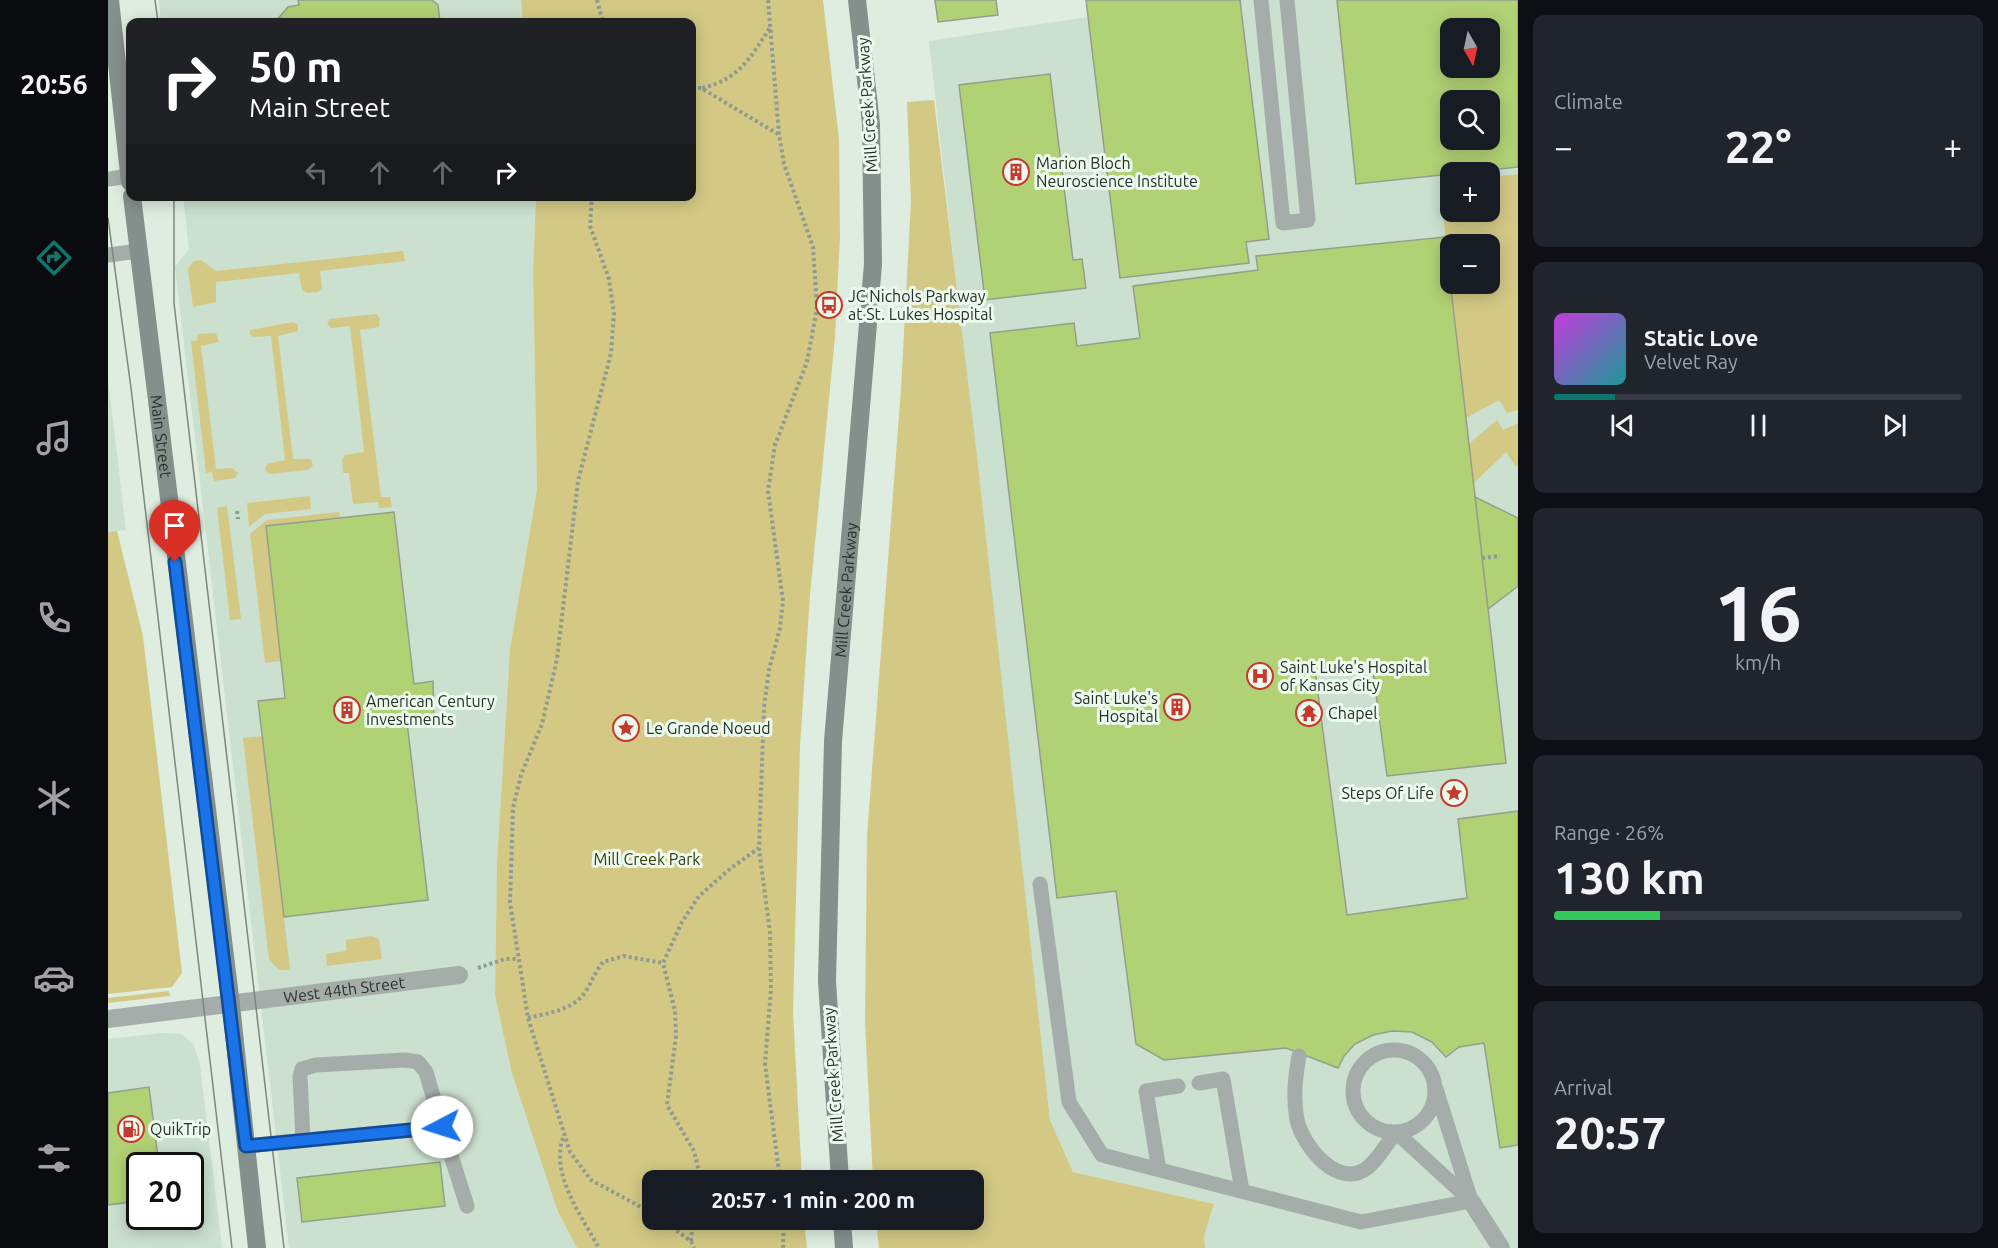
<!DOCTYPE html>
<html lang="en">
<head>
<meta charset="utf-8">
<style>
	:root { --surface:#171b24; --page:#20242c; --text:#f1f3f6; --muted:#9ea1a6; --line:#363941; --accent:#0f766e }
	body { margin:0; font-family:Ubuntu,sans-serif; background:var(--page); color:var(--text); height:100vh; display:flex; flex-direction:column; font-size:22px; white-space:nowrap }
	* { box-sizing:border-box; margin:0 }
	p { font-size:20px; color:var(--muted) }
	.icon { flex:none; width:33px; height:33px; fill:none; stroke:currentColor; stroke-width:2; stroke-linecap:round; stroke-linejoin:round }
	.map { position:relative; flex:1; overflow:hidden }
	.details { display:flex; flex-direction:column; gap:15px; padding:15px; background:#0d0f14; width:480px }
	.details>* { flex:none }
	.banner { position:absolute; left:18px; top:18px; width:570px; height:183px; border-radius:12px; box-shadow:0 3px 15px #0003; background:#202124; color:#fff; overflow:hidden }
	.needle { width:39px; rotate:171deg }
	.tools { position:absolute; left:1332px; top:18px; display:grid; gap:12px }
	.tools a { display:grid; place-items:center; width:60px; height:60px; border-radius:12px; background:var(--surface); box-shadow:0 3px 15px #0003; font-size:30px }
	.speed { position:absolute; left:18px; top:1152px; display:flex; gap:12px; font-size:30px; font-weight:700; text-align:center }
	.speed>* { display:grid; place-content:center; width:78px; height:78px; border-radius:50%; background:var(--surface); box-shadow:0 3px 15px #0003; line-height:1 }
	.speed .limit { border:3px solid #111; border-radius:9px; background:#fff; color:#111 }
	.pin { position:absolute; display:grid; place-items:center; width:51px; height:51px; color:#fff; margin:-62px -26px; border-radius:50% 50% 50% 0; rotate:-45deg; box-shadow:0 0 6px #0007 }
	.pin .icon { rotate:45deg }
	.me { position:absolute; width:66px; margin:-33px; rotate:265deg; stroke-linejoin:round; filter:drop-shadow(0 0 4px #0008) }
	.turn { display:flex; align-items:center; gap:21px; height:126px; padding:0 24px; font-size:27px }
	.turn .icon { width:78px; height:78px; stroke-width:2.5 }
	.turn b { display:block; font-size:42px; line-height:51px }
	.lanes { display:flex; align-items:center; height:57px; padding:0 24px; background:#0003; justify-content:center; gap:30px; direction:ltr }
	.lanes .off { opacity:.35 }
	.big { font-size:45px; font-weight:700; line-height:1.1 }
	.details .card { flex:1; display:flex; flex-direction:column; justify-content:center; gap:9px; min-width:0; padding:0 21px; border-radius:12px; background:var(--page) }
	.details .dial { align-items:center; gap:0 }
	.dial b { font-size:78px; line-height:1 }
	.song { display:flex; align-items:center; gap:18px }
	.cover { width:72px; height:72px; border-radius:9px; background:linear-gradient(135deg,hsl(290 70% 55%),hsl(180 70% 35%)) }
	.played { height:6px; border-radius:3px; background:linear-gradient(90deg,var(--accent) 15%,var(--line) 15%) }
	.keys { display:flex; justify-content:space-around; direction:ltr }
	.heat { display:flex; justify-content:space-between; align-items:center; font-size:33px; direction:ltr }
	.charge { height:9px; border-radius:4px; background:linear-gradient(90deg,#34c759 26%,var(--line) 0) }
	.trip { position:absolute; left:534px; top:1170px; width:342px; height:60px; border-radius:12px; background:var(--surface); box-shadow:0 3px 15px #0003; font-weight:700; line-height:60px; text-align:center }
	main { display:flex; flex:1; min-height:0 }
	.tab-bar { display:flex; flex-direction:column; width:108px; justify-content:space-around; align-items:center; background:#090b0e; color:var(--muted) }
	.tab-bar .icon { width:42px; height:42px }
	.tab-bar .on { color:var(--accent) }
	.tab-bar b { font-size:27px; color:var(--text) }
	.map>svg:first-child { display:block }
	.built { fill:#cbe0ce; fill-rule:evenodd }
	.green { fill:#d3c985 }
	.building { fill:#b1d175; stroke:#979d8e; stroke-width:1.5; fill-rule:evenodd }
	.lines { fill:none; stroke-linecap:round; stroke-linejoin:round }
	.path { stroke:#8f9a91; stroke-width:4; stroke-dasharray:3 3; stroke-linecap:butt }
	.service { stroke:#a5adaa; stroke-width:15 }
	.minor { stroke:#a5adaa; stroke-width:18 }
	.secondary { stroke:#84908c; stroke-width:18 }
	.tram { stroke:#7d877e; stroke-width:1.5 }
	.route-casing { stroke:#114b97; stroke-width:15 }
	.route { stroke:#1a73e8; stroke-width:10 }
	.labels { text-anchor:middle; stroke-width:6; stroke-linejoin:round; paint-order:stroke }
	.street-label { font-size:16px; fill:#2a302b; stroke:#ecfaed }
	.poi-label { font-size:16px; fill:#2a302b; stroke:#ecfaed; text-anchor:start }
	.park-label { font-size:16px; fill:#3d370a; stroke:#ecfaed }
</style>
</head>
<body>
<main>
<nav class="tab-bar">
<b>20:56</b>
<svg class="icon on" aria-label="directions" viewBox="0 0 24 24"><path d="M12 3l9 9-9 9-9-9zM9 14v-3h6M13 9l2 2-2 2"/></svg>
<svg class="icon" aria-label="music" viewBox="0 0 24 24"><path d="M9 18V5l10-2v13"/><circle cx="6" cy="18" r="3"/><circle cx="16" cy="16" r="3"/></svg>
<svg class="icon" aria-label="phone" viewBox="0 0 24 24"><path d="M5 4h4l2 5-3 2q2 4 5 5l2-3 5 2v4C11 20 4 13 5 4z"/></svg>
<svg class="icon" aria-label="climate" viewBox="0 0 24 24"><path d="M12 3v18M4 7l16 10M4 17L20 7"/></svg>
<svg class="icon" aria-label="car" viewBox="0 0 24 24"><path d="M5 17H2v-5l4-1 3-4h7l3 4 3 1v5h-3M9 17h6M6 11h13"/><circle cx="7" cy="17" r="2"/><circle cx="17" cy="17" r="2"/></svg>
<svg class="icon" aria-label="filters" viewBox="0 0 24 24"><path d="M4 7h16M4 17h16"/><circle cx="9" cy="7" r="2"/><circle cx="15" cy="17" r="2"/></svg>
</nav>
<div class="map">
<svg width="1410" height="1248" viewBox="0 0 1410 1248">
	<rect width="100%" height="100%" fill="#deede0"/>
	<path class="built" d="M51 0H413L415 22H53Z
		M978 0H1410V1248H1097L1096 1236 1106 1204 965 1172 942 1120 821 41 980 17ZM1342 28H1382V68H1342ZM1342 100H1382V140H1342ZM1342 172H1382V212H1342ZM1342 244H1382V284H1342Z
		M75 197H428L425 270 429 489 402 649 389 862 387 995 450 1212 469 1248H181L67 267 81 249Z
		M0 379 18 530 0 532Z
		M54 1033 74 1034 86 1045 92 1065 114 1248H0V1039ZM32 1166H82V1216H32Z"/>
	<path class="green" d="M413 0H715L731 139 732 236 727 337 702 595 692 747 685 1012 694 1180H544V1220H696L699 1248H469L450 1212 404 1073 387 995 389 862 402 649 429 489 425 270 428 197 584 196V22H415Z
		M826 100 869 456 942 1120 965 1172 1106 1204 1096 1236 1097 1248H771L768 1220H866V1180H765L757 1022 759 836 793 389 803 201 799 102Z
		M1410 174V410L1399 413 1391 400 1358 418 1343 284H1382V244H1342V281L1332 182 1342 181V212H1382V177Z
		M295 251 297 261 212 271 214 288 210 292 199 293 194 290 191 273 108 282V302L85 307 80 269 86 261 93 260 108 271Z
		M268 314 272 318 271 327 252 330 273 497H282L284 507 271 508 270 502 245 504 241 473H235L234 460 237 455 256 452 242 326 223 328 219 323 222 319Z
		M185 322 190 325V331L170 336 185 459H203L205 466 199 470 162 474 157 470 159 464 177 460 163 336 146 337 142 334V330Z
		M108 333 111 342 93 346 108 469 124 468 130 473 127 478 106 481 104 472 98 473 83 341 90 340 89 334Z
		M1389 420 1395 430 1410 423V465L1408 467 1398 452 1366 483 1361 444Z
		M202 496 203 509 157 514 141 527 139 503Z
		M119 506 133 619 122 620 109 508Z
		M231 512 232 518 158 526 173 661 157 663 142 534 159 520Z
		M9 531 35 636 74 973 64 987 0 994V532Z
		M155 736 182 970H171L161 960 135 738Z
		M263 936 271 939 274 959 219 966 218 954 238 951V940Z
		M61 991 62 996 0 1003V998Z"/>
	<path class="building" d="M190 0H324L330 5 332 22H167L180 7 191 5Z
		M827 0H888L890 15 830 22Z
		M978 0H1132L1161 239 1138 242 1141 263 1012 278Z
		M1229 0H1410V167L1248 184ZM1342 28H1382V68H1342ZM1342 100H1382V140H1342Z
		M942 74 965 260 974 259 978 288 877 300 851 85Z
		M1337 237 1398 763 1279 776 1264 664 1207 670 1239 915 1359 898 1350 819 1410 811V1145L1392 1148 1376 1043 1351 1047 1338 1057 1324 1042 1304 1032 1284 1031 1265 1035 1247 1044 1236 1056 1230 1068 1178 1048 1056 1060 1028 1044 1008 891 949 898 882 333 966 323 969 346 1032 338 1025 286 1150 270 1148 256Z
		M1367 497 1410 518V586L1380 609Z
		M286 512 306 684 325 681 326 719 299 722 320 900 176 917 150 701 177 698 158 526Z
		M41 1087 51 1166H32V1201L0 1205V1093Z
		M332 1162 337 1206 194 1222 189 1178Z"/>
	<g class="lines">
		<path class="path" d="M489 0 495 22
			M660 0 671 134 676 164 705 247 709 308 699 362 667 445 660 491 675 601 672 628 661 670 656 707 651 848 662 933 663 989 657 1064 672 1180
			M584 88H593L670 134
			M594 88C632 79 643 57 663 26
			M484 196 482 226 501 279 506 314 503 353 470 481 449 659 434 724 413 775 405 808 402 902 420 1018 462 1152 483 1180 544 1213
			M129 511 130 519
			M1374 558 1392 556
			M370 968 397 959H409
			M420 1018C440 1013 466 1010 478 991 484 981 488 971 495 962L516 956 555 963
			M455 1138C442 1174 474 1217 491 1248
			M593 1180 586 1151 559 1105 568 1036 567 1011 555 963 574 922 591 896 623 868 651 848
			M554 1220 583 1241 586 1248
			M583 1241 585 1220
			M675 1248 676 1220"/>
		<path class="service" d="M1153 0 1175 223 1200 220 1179 0
			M0 179 22 176
			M0 255 30 251
			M932 884 961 1102 994 1155 1253 1222 1363 1201
			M1245 1091a41 41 0 1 1 82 0a41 41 0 1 1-82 0Z
			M1191 1056C1187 1079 1185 1097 1189 1120 1195 1146 1230 1190 1259 1168 1270 1160 1279 1143 1288 1132L1363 1201
			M1091 1083 1115 1079 1134 1191
			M1328 1089 1363 1201
			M195 1140 192 1076 194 1069 208 1065 297 1060 310 1062 318 1072 334 1127
			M138 1146 334 1127 359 1206
			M1051 1170 1038 1091 1070 1086"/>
		<g class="minor">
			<path id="s1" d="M0 1019 351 975"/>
			<path d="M1363 1201 1393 1248"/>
		</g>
		<g class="secondary">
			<path d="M2 0 22 182"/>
			<path id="s2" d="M24 196 123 1005 149 1248"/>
			<path id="s3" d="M732 1180 719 981 725 741 765 264 763 124 749 0"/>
			<path d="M734 1220 736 1248"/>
		</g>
		<path class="tram" d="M47 0 50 22
			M66 196V303L176 1248
			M0 218 23 388 124 1248"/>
	</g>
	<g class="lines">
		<defs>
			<path id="route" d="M67 562 138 1146 334 1127"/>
		</defs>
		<use href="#route" class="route-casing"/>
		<use href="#route" class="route"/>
	</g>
	<defs>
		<symbol id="building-ring" viewBox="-11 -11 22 22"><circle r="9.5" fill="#ecfaed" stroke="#c6392d" stroke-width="1.5"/><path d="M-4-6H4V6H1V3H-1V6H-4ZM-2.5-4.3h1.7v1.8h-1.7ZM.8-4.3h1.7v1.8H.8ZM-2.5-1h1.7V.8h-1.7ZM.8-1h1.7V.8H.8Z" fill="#c6392d"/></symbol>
		<symbol id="bus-ring" viewBox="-11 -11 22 22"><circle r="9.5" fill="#ecfaed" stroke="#c6392d" stroke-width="1.5"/><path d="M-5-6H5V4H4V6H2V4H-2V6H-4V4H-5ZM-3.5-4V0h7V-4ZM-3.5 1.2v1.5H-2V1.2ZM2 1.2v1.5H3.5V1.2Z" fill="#c6392d"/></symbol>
		<symbol id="hospital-ring" viewBox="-11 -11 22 22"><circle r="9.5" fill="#ecfaed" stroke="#c6392d" stroke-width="1.5"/><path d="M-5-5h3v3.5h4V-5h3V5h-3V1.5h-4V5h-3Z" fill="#c6392d"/></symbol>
		<symbol id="temple-ring" viewBox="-11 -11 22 22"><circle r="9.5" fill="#ecfaed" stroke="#c6392d" stroke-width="1.5"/><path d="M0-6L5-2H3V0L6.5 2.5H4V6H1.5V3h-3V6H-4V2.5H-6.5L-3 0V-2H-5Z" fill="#c6392d"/></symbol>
		<symbol id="sight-ring" viewBox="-11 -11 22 22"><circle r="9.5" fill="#ecfaed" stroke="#c6392d" stroke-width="1.5"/><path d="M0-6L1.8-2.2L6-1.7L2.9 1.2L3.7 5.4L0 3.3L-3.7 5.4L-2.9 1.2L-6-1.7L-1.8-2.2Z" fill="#c6392d"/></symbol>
		<symbol id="fuel-ring" viewBox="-11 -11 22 22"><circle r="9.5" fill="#ecfaed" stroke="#c6392d" stroke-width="1.5"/><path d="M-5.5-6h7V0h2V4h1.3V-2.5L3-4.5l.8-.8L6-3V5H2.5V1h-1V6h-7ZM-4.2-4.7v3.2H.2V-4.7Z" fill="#c6392d"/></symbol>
	</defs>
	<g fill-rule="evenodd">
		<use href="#building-ring" x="893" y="157" width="30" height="30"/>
		<use href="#bus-ring" x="706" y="290" width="30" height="30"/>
		<use href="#hospital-ring" x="1137" y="661" width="30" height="30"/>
		<use href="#building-ring" x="1054" y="692" width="30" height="30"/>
		<use href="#building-ring" x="224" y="695" width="30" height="30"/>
		<use href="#temple-ring" x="1186" y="698" width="30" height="30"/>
		<use href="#sight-ring" x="503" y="713" width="30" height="30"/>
		<use href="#sight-ring" x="1331" y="778" width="30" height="30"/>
		<use href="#fuel-ring" x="8" y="1114" width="30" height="30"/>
	</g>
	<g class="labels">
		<g class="street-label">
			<text transform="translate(759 105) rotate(-94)" y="6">Mill Creek Parkway</text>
			<text dy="6" stroke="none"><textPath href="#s2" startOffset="242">Main Street</textPath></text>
			<text dy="6" stroke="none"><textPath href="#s3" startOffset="591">Mill Creek Parkway</textPath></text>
			<text dy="6" stroke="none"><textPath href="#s1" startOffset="238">West 44th Street</textPath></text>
			<text transform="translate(725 1075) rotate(-94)" y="6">Mill Creek Parkway</text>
		</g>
		<g class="poi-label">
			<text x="928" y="169">Marion Bloch<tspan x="928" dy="18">Neuroscience Institute</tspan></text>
			<text x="740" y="302">JC Nichols Parkway<tspan x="740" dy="18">at St. Lukes Hospital</tspan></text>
			<text x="1172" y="673">Saint Luke's Hospital<tspan x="1172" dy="18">of Kansas City</tspan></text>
			<text x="1050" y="704" text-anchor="end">Saint Luke's<tspan x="1050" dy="18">Hospital</tspan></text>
			<text x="258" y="707">American Century<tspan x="258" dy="18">Investments</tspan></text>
			<text x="1220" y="719">Chapel</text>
			<text x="538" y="734">Le Grande Noeud</text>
			<text x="1326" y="799" text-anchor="end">Steps Of Life</text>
			<text x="42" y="1135">QuikTrip</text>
		</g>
		<g class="park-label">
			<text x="539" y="865">Mill Creek Park</text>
		</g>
	</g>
</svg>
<div class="tools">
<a><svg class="needle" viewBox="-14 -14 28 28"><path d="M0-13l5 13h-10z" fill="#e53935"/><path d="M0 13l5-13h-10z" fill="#9ea1a6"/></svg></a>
<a><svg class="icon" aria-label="search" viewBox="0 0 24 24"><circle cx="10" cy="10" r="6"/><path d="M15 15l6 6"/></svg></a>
<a>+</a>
<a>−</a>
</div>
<div class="speed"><div class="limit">20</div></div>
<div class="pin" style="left:67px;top:562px;background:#d93025"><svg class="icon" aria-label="arrive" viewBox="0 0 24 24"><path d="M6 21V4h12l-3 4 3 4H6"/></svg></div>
<svg class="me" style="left:334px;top:1127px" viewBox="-20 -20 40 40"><circle r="19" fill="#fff"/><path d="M0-13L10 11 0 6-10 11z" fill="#1a73e8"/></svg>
<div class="trip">20:57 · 1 min · 200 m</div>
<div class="banner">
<div class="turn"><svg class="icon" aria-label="right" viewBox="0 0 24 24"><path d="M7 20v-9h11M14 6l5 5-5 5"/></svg><div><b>50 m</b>Main Street</div></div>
<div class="lanes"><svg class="icon off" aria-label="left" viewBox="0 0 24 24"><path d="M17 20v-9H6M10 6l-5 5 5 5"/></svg><svg class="icon off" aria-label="ahead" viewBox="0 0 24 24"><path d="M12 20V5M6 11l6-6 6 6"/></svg><svg class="icon off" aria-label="ahead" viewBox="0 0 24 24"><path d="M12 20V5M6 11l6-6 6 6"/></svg><svg class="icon" aria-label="right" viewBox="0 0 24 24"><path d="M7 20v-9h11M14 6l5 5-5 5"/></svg></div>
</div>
</div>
<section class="details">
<div class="card"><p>Climate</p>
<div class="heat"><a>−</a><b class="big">22°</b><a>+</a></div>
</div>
<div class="card">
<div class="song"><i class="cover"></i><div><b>Static Love</b><p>Velvet Ray</p></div></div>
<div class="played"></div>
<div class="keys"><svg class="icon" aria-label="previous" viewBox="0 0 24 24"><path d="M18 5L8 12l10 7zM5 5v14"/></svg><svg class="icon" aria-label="pause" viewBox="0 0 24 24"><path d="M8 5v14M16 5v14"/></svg><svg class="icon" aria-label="next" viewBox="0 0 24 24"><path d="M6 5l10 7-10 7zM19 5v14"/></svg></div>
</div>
<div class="card dial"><b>16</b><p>km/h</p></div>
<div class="card"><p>Range · 26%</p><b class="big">130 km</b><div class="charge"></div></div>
<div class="card"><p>Arrival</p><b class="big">20:57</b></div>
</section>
</main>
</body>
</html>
